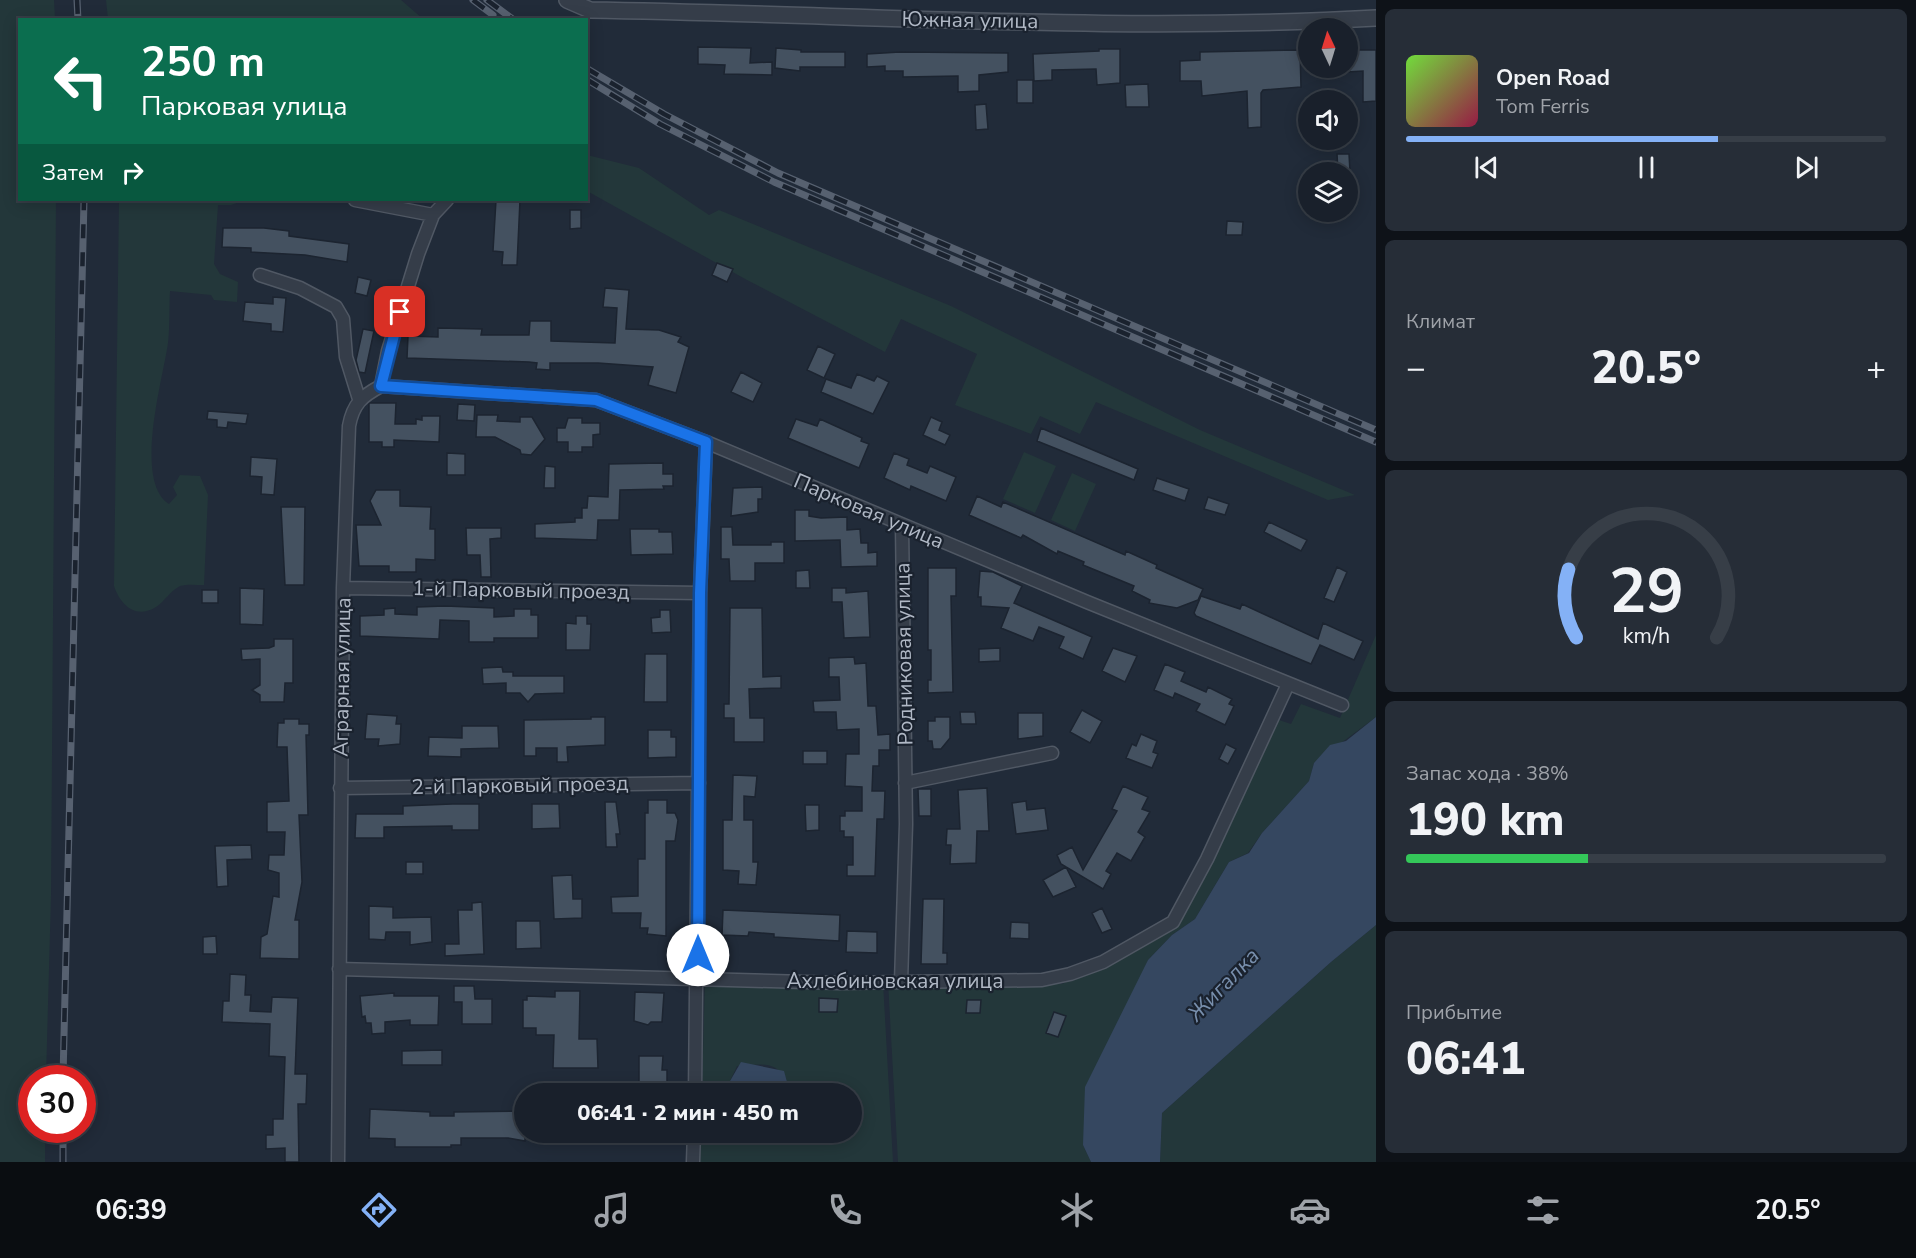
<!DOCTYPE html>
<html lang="ru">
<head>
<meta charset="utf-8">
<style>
	:root { --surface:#19202b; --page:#262d37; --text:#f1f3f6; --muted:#9fa3a9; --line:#373e47; --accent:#84b1f6 }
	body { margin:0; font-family:"Nunito Sans",sans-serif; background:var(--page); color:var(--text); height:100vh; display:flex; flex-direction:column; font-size:22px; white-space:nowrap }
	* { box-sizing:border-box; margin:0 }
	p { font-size:20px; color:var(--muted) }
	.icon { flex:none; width:33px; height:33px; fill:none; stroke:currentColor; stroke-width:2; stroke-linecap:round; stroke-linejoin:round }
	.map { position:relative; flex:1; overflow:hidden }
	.details { display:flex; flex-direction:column; gap:9px; padding:9px; background:#0e1218; width:540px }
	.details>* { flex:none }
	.banner { position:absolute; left:18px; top:18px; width:570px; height:183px; border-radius:0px; box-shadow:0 3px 15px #0003,0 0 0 2px var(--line); background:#0b6e4f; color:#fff; overflow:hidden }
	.needle { width:39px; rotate:356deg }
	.controls { position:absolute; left:1298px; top:18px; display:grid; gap:12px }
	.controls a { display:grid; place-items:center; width:60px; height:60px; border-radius:50%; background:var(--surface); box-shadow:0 3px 15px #0003,0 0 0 2px var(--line); font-size:30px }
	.speed { position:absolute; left:18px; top:1065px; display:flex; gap:12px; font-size:30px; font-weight:700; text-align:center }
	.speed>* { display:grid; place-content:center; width:78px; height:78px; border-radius:50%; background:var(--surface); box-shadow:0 3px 15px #0003,0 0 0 2px var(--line); line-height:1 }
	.speed .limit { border:9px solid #d22; background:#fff; color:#111 }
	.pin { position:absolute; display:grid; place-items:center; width:51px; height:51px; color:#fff; margin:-26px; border-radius:12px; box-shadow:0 3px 9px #0006 }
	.me { position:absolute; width:66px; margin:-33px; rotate:0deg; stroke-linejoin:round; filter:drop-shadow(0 0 4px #0008) }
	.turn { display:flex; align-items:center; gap:21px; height:126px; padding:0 24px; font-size:27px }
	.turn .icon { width:78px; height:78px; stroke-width:2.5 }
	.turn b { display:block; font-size:42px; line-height:51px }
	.then { display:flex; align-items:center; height:57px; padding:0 24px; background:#0003; gap:12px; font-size:22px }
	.big { font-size:45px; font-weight:800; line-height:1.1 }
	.details .tile { flex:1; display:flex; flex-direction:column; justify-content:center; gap:9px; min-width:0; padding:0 21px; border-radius:9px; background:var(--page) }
	.details .dial { align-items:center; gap:0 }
	.dial svg { height:156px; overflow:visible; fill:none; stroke:var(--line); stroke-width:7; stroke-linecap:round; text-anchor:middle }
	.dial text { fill:var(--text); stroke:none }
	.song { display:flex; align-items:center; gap:18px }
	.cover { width:72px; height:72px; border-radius:9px; background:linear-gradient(135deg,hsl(100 70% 55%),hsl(340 70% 35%)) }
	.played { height:6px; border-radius:3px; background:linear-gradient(90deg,var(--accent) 65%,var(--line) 65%) }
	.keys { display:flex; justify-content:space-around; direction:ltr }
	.heat { display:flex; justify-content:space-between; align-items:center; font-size:33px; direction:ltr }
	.charge { height:9px; border-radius:4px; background:linear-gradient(90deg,#34c759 38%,var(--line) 0) }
	.trip { position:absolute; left:514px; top:1083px; width:348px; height:60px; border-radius:30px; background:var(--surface); box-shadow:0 3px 15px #0003,0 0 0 2px var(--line); font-weight:800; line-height:60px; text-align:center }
	.menu { display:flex; height:96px; justify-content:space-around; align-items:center; background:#0a0d11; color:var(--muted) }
	.menu .icon { width:42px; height:42px }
	.menu .on { color:var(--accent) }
	.menu b { font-size:27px; color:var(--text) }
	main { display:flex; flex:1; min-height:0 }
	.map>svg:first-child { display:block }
	.green { fill:#23373a }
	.water { fill:#354760 }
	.building { fill:#445160; stroke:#1c2430; stroke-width:1.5 }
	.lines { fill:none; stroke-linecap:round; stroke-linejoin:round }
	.minor-casing { stroke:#505864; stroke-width:15 }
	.tertiary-casing { stroke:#505864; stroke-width:18 }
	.minor { stroke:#353d49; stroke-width:12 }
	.tertiary { stroke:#353d49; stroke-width:15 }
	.rail-casing { stroke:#576170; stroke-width:7 }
	.rail { stroke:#1a222e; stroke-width:4.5; stroke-dasharray:14; stroke-linecap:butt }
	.route-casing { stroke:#114b97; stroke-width:15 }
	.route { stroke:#1a73e8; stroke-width:10 }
	.labels { text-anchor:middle; stroke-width:4.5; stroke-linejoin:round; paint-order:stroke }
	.street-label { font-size:21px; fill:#b0b8c5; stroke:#1a222e }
	.water-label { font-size:22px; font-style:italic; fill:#788fad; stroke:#1a222e }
</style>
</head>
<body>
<main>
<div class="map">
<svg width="1376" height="1162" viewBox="0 0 1376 1162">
	<rect width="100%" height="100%" fill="#212b39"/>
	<path class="green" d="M0 0H54L55 19 20 20V200H56L51 896 46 1078H32V1130H45V1162H0Z
		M106 0H401L423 19H108Z
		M587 155 639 168 709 215 719 210 951 306 1200 430 1355 495 1328 500 1096 402 1080 434 1040 416 1031 434 955 405 977 354 901 319 885 352 747 280 587 191Z
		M119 200H246L231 205H218L214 264 220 274 238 282 237 302 214 300 211 295 170 291C169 308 170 326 168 343 163 379 133 481 169 504L177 495 173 487 180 475 200 476 208 495 204 585C196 585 187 584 180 586 169 592 164 602 156 607 135 620 120 604 114 586Z
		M1024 452 1056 466 1035 513 1003 499Z
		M1072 473 1096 484 1075 531 1051 520Z
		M1376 635V717L1314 763 1309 781 1262 833 1248 853 1229 862 1195 919 1172 935 1148 960 1083 1145 1091 1162H898L888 982 1062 984 1155 937 1188 904 1204 880 1203 870 1273 718 1291 724 1301 704 1340 718Z
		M1376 925V1162H1160L1162 1113 1331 962Z
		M705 977 883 982 893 1162H700L701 1133H731L742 1138 771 1140 780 1133 852 1132V1094L790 1093C781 1061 769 1063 737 1066L730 1081 728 1093H702Z"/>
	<path class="water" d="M1376 717V925L1331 962 1162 1113 1160 1162H1091L1083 1145 1085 1087 1148 960 1172 935 1195 919 1229 862 1249 853 1262 833 1309 781 1314 763 1330 745 1346 741Z
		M741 1062 784 1071 790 1093H728L730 1081Z"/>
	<path class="building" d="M698 47 751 48 750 63 772 62V75L724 74 725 65 698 64Z
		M776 48 801 50V52H845V67H800V71L775 68Z
		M1099 49H1120V83L1097 85 1096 69 1052 70V80L1034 81 1033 54 1099 51Z
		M1300 50 1301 87 1263 90 1261 93V127L1248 128 1247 91 1202 96 1201 81H1180V61L1200 60V52Z
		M1347 50H1376V101L1363 102V71L1347 72Z
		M900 52 1008 53V72L979 75V91L958 92V76L903 77V71H885V66L867 67V54Z
		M1017 80H1033V103H1017Z
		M1148 84 1149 107H1126L1125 85Z
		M986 104 988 129 976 130 975 105Z
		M1337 154H1349L1350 172H1338Z
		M496 200H520L517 265H502L503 252 493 251Z
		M570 210H581V228L570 229Z
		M1227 221 1243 222 1242 235H1226Z
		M223 228H264L289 231V236L349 244 347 262 305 255 251 252V248L222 247Z
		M717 263 733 269 727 282 712 275Z
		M358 277 371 280 367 296 355 293Z
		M605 288 629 290 626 329 659 330 681 337 678 342 689 347 676 393 648 385 653 367 598 363H550V370L536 369 537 363 529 362 407 358 408 336 438 337V328L482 329 481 335H529L530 321H551V341L615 343 617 308 603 307Z
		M273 297 286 298 283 332 271 331V324L243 321 245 302 273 304Z
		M363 329 374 331 365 373 359 372 356 360Z
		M818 346 835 354 824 378 807 370Z
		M741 372 762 383 753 402 731 392Z
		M857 374 874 381 877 376 889 382 873 414 821 392 826 379 851 388Z
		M369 403H396L395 424H416V419L422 420V416H440L439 442 394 440V447H382V442H369Z
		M458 404 475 405 474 421 457 420Z
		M208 411 248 414 246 424 228 422 227 428 217 427V420L207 419Z
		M477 415H498L497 421 520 422V417H532L545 439 531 455 521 454 520 450 495 437H476Z
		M931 417 942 422 939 430 950 435 945 445 923 435Z
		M568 418H582V423H600V434L593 435V447H582V452H568V442H557V428H565Z
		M796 419 817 426 820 419 862 438 861 441 869 444 859 468 788 438Z
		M1041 428 1138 469 1134 480 1037 441Z
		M447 453 465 454V475H447Z
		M894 453 909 459 907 465 927 473 930 466 956 477 946 501 911 486 910 490 884 478Z
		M251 457 277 459 274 495 261 494 262 477 250 476Z
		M663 463V474H673V486H663L664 489 620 490 619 520H598L597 540 535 538V524L575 522V518H582V508H587L588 496 608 497 609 464Z
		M545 466 555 467V488H544Z
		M1157 478 1189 489 1185 501 1153 490Z
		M762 487V499H758V512L731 516 733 488Z
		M376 490H400V506L431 507 430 529H435V560L416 559V572H389V566H359L356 525H381L370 501Z
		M977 496 1001 507 1003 502 1125 555 1126 551 1157 565 1156 568 1203 589 1198 600 1177 608 1149 603 1150 600 1132 591 1134 586 1083 565 1084 562 1058 551 1057 554 1023 535 1021 538 969 515Z
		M1208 497 1229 504 1225 515 1204 509Z
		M281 507H305L304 585H285Z
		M795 510H809V516L821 518 847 517V530L860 529 861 543H868V553L877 552V566L841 567 840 540 795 541Z
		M1269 522 1307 540 1301 551 1264 532Z
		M721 527H732L733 545H771V542H784V563H755V581H730L729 559H721Z
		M466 528H501V538L490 539 491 577H481L480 555H467Z
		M630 529H659V532H672L673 554 631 555Z
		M1337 567 1347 572 1334 602 1324 598Z
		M928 568H956V596H951L953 692 928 693V680H931V650H928Z
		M809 570 810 588H796V571Z
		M980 571 993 572 1022 586 1014 603 1092 637 1083 659 1059 648 1064 637 1039 627 1033 641 1001 628 1009 608 981 606V597H978Z
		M240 588 264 589 263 625 240 624Z
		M832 588H846V593L868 591 870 637 844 638 842 602H832Z
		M202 590H218V603H202Z
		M1201 596 1240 609 1242 604 1318 639 1323 623 1363 641 1354 660 1320 645 1311 664 1196 616 1194 613Z
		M445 606 494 608V617L514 616V609H531V615H538V638H494V642H469V621L440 620 439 639 360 636V616L384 615V609L395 608V614L417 615V607Z
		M730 608H762L763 677 781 676V688L749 689 750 718H764V742H734V718H724V704H729Z
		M660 610H670L671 632 652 633 651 618 660 617Z
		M576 616H587V624H591L590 650H566V623L576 624Z
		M274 639H293V683H285L284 702H260V695L252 690 260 685V659L242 660 241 649 269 648 274 646Z
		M1000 648V661L979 662V649Z
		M1113 648 1137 656 1125 682 1102 671Z
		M645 654H667V702H644Z
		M854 657 855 664 866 663 868 706H876L878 735 890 734V750H879V766H873L872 791H885L884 819H877L875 876H847V865H853V837H844V831H840V816H845V811H862V787L845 786 846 754H859V729L837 730 836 712H814L813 701 840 700 839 677H829V658Z
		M1165 664 1185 672 1181 681 1206 692 1208 687 1232 699 1229 704 1234 706 1225 725 1196 711 1200 704 1175 693 1173 698 1154 690Z
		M502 667 503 672H513V676H564V693L535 694 528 702 520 693H506V683L483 684 482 668Z
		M1082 710 1102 721 1090 743 1070 732Z
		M960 712H975L976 724H961Z
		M1018 713H1043V736L1018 739Z
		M367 714 397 716 396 724H401L400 744 378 746 379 739H365Z
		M591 717H605V745L567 747 568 762H557V748H536V756H524V720L591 719Z
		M935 717H950V738L941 749H933L932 741H928V721H935Z
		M284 719H299V724H309V735H306L308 815H299L302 882 295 920H299V959L260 958 261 937 267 934 273 896 279 897V873L268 870 269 855H284L285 832H267V802L289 801 287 747H277L278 723H284Z
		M462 726H498L499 748 461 749V757L428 756 429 737 462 738Z
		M648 730H671V737H676V757L648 758Z
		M1141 734 1157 741 1153 752 1158 754 1152 768 1126 758 1132 744 1136 746Z
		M1226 744 1236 749 1228 764 1219 759Z
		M803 751H827V764H803Z
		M733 775 757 776 755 797 744 796V820H753V862H758L756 885 738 884 739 871 723 870V820H732Z
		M1123 786 1148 797 1142 809 1150 812 1138 832 1145 837 1131 861 1117 853 1106 871 1111 874 1103 889 1061 864 1057 855 1072 847 1083 870 1117 811 1112 809Z
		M987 788 989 831H977L976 863 950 864 951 845H946L947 829H960L958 790Z
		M918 789H931V816H919Z
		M648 800H667V813H675L678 820 675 841H666V936L647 934 648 928H640L641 913H612L611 897 638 896V859H645V813H648Z
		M1026 801 1027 810 1045 808 1048 830 1016 834 1012 803Z
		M605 802H616L620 834H616L617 847H606Z
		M452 804H479V830H452V826L384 827V838H355L356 814H403V806Z
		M532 804H559L560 828 532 829Z
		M805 805H819V830L806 831Z
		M251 845 252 859 227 860 228 886 217 887 215 846Z
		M406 862H423V874H406Z
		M1066 867 1076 887 1053 897 1043 880Z
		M572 875 573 899H582V918L554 919 552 876Z
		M923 899H944L943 953H947V964H921Z
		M482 902 484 954 445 956V944H459L458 910H472V903Z
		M369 906 393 907V918L431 917 432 942 410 945V932H386L385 940 369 939Z
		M1102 908 1112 929 1102 933 1092 913Z
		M723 910 840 915 839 941 774 937V934L749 932 748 936 722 935Z
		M516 921H540L541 948 516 949Z
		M1011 922 1029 923V939L1010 938Z
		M847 931 877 932V953L846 952Z
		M216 936 217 954H203V937Z
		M230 974 246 975 245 995H251L250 1011 271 1012 272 997 298 998 295 1074H307L306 1104H298L299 1162H285V1148L266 1149V1135H273V1119H283L285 1057 269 1056 270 1024 222 1022 223 1001H229Z
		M454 986H474L475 999H492V1024H462V1002H454Z
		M555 991H580L579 1039H597L598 1068H553L554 1035H536V1028H523V1000H527V996L555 997Z
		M635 992 664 993 662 1022H651L648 1025 634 1021Z
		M394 993V996H439L438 1025H410V1020L385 1022V1033L372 1034 371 1023H366L365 1016 362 1017 360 996Z
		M819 998 838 999 837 1012H819Z
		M967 1000H981L980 1013H966Z
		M1054 1012 1066 1016 1058 1037 1046 1033Z
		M442 1050V1065H402V1051Z
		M639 1056H663L662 1070H667V1084L639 1083Z
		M370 1109 430 1112V1116H454V1112L525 1111V1141L508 1138H461V1145H451V1147H395V1139L369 1138Z"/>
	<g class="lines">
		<defs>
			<path id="minor" d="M355 200 433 215
				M260 275 300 288 336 307 343 319 346 357 359 399
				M381 386 596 400 706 442 1087 602 1342 705
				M343 588 700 593
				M905 783 1052 753
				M340 788 699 783
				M339 969 840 983 1042 980 1070 974 1103 962 1173 922 1207 859 1288 684
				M901 982 906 824 902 525
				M695 1094 700 593 706 442
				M338 1162 343 588 349 426C353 404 362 396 381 386L388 351 418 254 433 215 447 200
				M693 1162 694 1132"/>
			<path id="tertiary" d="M567 0 590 10C852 14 1115 33 1376 18"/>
		</defs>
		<use href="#minor" class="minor-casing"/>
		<use href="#tertiary" class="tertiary-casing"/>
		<use href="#minor" class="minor"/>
		<use href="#tertiary" class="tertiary"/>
		<defs>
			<path id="rail" d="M77 0 78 20
				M473 0 493 15
				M487 0 514 20
				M586 68 664 114 778 173 1376 430
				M586 79 660 124 774 182 1376 442
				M63 1078 84 200
				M63 1162V1130"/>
		</defs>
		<use href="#rail" class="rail-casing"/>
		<use href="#rail" class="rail"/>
	</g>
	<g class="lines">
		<defs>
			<path id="route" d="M400 312 381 386 596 400 706 442 700 593 698 955"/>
		</defs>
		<use href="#route" class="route-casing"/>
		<use href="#route" class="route"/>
	</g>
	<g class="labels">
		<g class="street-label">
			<text transform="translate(970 20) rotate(1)" y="7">Южная улица</text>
			<text transform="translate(869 511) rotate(23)" y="7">Парковая улица</text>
			<text transform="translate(521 590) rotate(1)" y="7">1-й Парковый проезд</text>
			<text transform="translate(904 654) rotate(-91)" y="7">Родниковая улица</text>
			<text transform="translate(342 677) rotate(-89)" y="7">Аграрная улица</text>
			<text transform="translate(520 785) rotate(-1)" y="7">2-й Парковый проезд</text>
			<text x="895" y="988">Ахлебиновская улица</text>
		</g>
		<g class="water-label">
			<text transform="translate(1223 984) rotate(-46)" y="8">Жигалка</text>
		</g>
	</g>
</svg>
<div class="controls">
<a><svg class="needle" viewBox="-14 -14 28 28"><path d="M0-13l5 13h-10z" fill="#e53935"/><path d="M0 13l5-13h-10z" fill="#9fa3a9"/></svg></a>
<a><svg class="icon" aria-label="sound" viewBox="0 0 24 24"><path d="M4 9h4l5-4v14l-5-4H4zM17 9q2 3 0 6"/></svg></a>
<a><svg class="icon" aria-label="layers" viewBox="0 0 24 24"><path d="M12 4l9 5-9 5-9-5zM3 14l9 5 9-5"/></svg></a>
</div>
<div class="speed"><div class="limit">30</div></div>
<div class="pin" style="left:400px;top:312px;background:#d93025"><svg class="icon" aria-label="arrive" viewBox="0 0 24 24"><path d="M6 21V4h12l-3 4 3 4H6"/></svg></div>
<svg class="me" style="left:698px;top:955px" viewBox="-20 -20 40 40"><circle r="19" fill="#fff"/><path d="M0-13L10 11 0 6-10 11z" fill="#1a73e8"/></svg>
<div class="trip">06:41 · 2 мин · 450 m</div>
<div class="banner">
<div class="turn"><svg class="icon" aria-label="left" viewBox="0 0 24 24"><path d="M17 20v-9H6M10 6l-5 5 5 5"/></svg><div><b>250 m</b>Парковая улица</div></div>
<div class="then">Затем<svg class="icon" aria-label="right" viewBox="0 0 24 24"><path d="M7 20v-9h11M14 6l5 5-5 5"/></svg></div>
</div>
</div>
<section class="details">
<div class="tile">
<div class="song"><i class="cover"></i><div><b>Open Road</b><p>Tom Ferris</p></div></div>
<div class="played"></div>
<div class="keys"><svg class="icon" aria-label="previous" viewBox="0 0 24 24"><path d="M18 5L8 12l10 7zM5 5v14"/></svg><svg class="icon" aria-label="pause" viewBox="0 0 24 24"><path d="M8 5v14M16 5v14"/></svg><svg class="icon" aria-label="next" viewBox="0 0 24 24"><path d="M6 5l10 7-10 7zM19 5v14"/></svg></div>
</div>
<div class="tile"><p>Климат</p>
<div class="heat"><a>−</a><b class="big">20.5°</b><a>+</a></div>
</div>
<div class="tile dial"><svg viewBox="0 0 100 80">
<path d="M14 69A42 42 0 1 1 86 69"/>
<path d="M14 69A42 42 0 0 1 10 34" stroke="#84b1f6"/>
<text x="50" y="56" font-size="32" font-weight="700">29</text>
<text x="50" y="72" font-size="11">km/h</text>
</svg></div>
<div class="tile"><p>Запас хода · 38%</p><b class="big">190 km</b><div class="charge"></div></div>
<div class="tile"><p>Прибытие</p><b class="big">06:41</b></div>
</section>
</main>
<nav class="menu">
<b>06:39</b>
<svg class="icon on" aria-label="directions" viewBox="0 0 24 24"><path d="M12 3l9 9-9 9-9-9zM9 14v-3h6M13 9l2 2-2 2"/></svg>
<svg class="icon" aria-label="music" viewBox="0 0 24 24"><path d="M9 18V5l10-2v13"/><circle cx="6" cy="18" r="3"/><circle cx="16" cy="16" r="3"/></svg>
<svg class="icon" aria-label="phone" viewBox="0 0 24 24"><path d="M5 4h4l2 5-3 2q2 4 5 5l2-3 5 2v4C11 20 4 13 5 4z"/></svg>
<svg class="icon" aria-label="climate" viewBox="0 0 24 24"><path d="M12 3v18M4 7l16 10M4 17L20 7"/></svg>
<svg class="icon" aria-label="car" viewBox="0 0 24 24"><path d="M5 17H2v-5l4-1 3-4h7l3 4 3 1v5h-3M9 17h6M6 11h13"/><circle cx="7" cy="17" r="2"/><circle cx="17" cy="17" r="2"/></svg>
<svg class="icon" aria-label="filters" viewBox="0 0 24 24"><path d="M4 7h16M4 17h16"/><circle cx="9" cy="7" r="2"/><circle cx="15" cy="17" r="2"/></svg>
<b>20.5°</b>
</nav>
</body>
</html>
